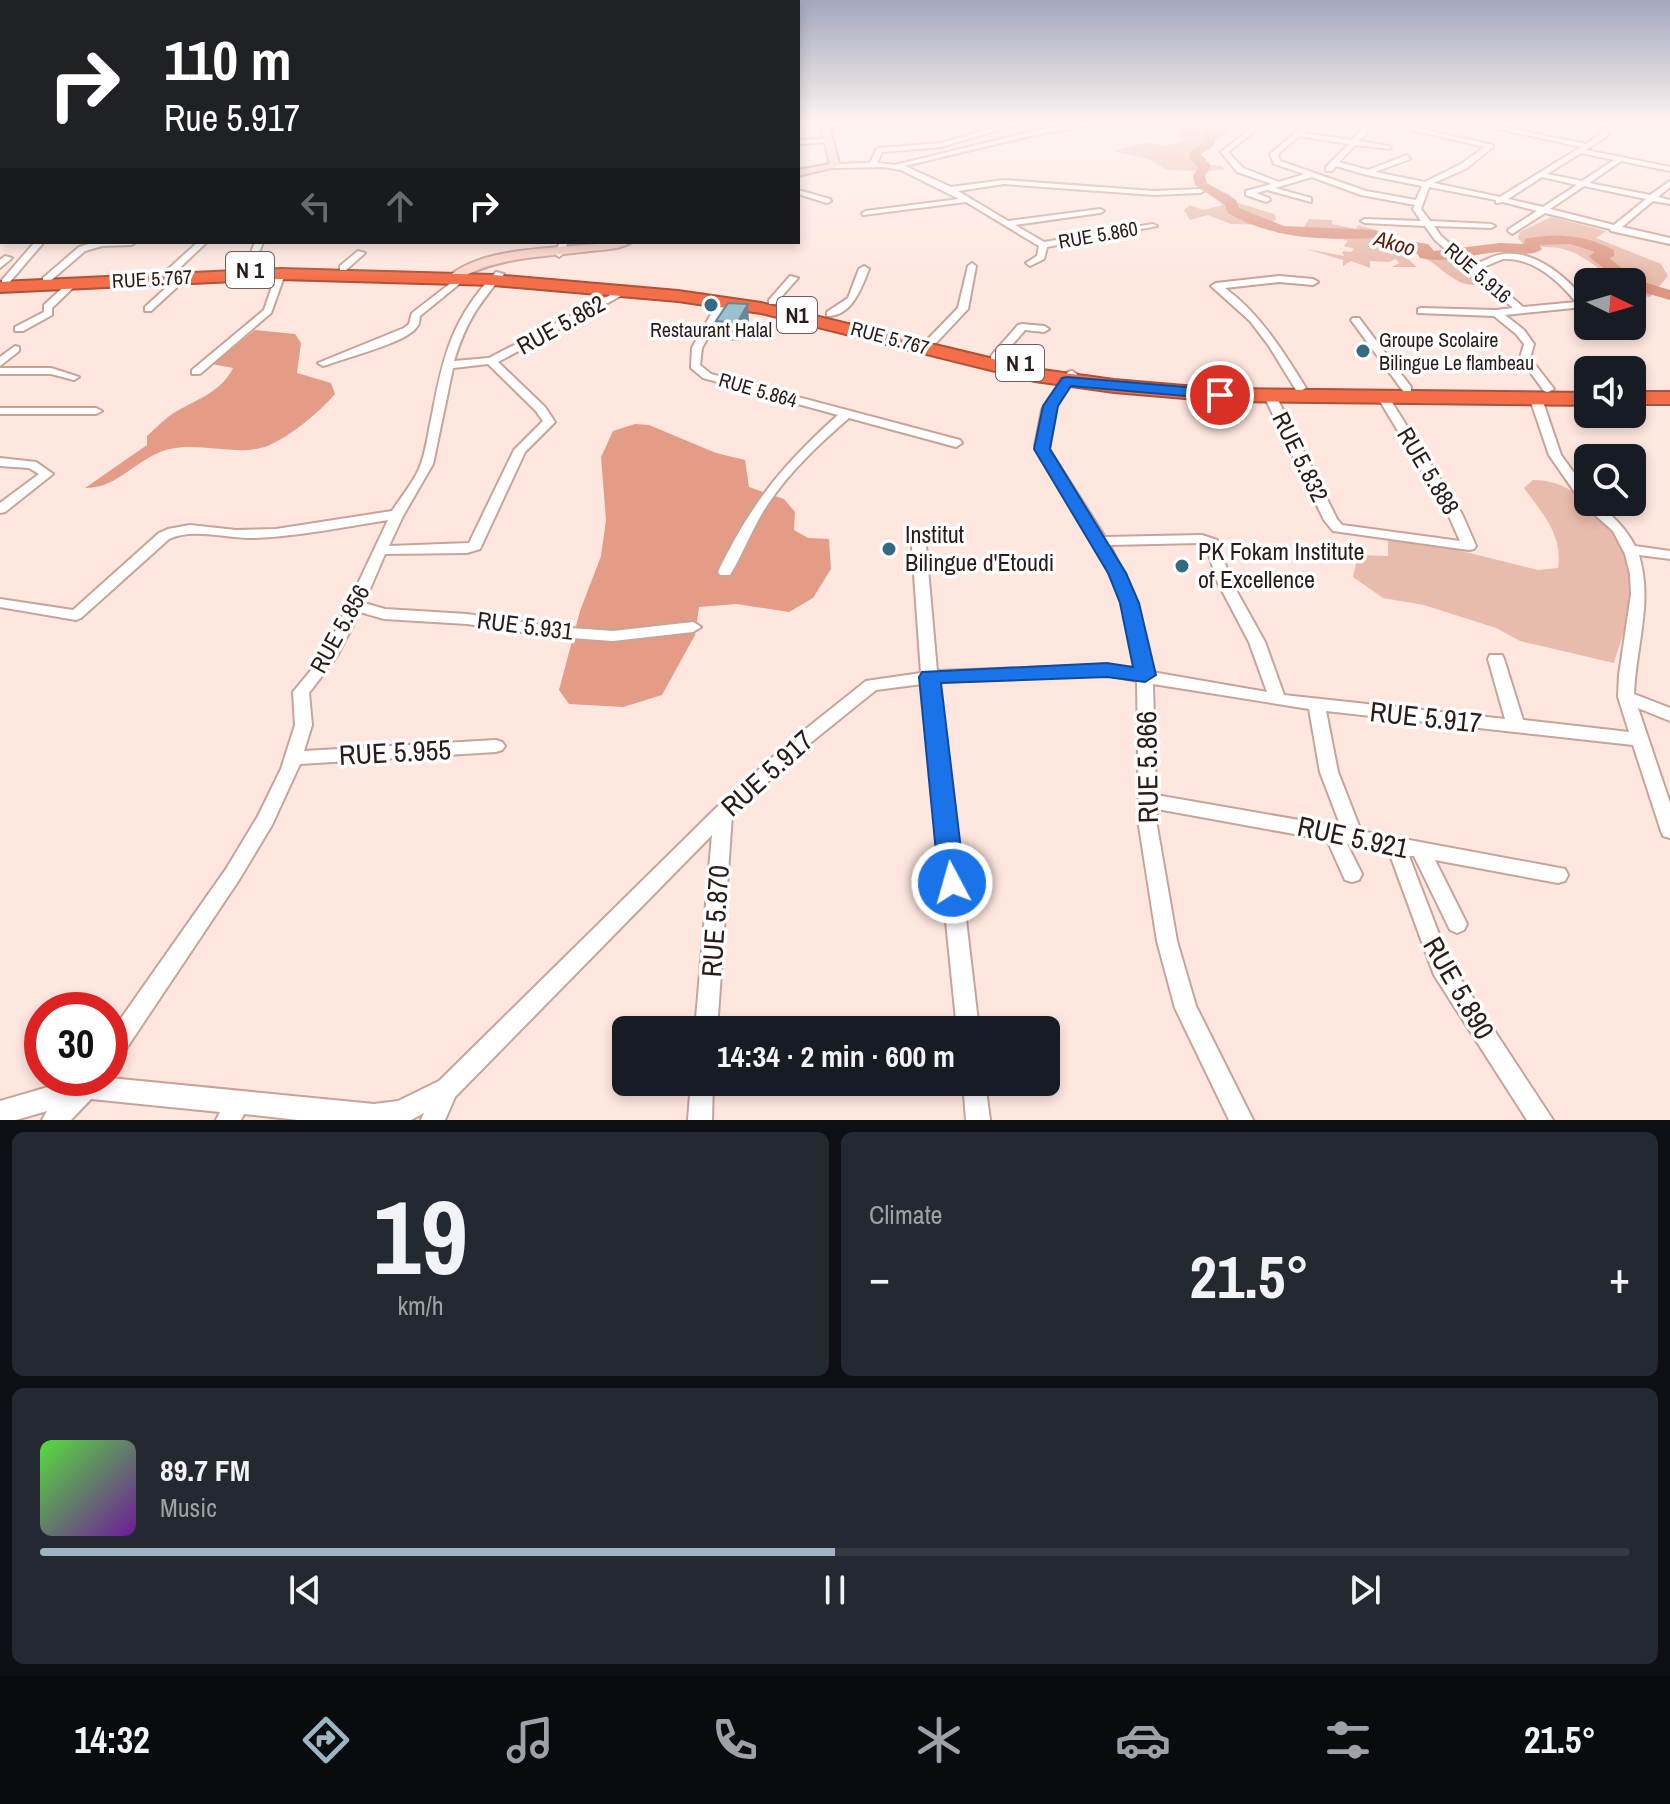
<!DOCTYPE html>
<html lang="en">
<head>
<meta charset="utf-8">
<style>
	:root { --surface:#171b24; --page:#242831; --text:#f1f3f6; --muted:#9ea1a6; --line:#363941; --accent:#9cb5c3 }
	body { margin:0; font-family:"Archivo Narrow",sans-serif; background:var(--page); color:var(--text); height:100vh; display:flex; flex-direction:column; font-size:30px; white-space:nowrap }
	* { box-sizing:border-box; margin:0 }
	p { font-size:26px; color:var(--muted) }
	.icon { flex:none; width:44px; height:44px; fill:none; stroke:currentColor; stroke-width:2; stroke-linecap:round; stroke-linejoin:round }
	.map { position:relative; height:1120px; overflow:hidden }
	.sheet { display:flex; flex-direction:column; gap:12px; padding:12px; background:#0d0f14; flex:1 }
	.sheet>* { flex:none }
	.top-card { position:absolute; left:0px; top:0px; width:800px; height:244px; box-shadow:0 4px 12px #0003; background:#202124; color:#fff; overflow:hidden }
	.needle { width:52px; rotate:95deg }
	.tools { position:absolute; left:1574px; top:268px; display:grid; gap:16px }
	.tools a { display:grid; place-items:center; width:72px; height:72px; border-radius:12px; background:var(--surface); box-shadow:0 4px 12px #0003; font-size:40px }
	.speed { position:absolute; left:24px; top:992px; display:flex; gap:16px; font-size:40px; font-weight:700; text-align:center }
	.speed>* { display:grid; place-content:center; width:104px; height:104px; border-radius:50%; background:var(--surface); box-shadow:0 4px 12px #0003; line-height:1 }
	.speed .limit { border:12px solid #d22; background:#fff; color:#111 }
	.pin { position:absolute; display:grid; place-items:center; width:68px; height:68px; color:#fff; margin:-34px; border:4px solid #fff; border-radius:50%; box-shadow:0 2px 8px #0007 }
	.me { position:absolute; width:88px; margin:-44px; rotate:354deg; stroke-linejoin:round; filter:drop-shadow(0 0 6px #0008) }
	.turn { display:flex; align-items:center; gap:28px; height:168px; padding:0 32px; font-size:36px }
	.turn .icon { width:104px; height:104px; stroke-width:2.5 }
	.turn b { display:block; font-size:56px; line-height:68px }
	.lanes { display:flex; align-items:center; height:76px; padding:0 32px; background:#0003; justify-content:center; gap:40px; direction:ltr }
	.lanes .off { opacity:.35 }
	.big { font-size:60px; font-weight:700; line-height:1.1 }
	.sheet .tile { flex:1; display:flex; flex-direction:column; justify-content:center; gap:12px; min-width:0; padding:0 28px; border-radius:12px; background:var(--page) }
	.sheet .dial { align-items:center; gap:0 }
	.dial b { font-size:104px; line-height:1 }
	.song { display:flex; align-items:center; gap:24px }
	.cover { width:96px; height:96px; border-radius:12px; background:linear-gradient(135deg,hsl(110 70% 55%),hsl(280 70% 35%)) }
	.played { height:8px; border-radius:4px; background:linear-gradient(90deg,var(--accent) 50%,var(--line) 50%) }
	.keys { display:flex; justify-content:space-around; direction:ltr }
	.heat { display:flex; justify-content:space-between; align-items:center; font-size:44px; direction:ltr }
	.sheet .tiles { flex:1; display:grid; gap:12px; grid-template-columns:1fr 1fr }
	.tile:last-child { grid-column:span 2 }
	.trip { position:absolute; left:612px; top:1016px; width:448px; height:80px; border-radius:12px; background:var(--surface); box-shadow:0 4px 12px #0003; font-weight:700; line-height:80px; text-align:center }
	.menu { display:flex; height:128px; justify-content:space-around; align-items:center; background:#090b0e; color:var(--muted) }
	.menu .icon { width:56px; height:56px }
	.menu .on { color:var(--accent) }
	.menu b { font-size:36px; color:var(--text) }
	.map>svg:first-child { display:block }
	.green { fill:#e9bbad }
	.forest { fill:#e49c87 }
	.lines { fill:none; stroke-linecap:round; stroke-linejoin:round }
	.river { fill:#dd9682; fill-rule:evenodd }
	.street-casing { stroke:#c8a398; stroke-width:4 }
	.secondary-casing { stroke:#c8a398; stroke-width:4 }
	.highway-casing { stroke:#ad5238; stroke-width:4 }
	.street { fill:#fff; fill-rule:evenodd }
	.secondary { fill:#fcd4c8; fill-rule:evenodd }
	.highway { fill:#f46f49; fill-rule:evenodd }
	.wall { fill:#86a5b5 }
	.shaded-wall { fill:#6d8694 }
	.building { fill:#9cc0d3; stroke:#6d8694; stroke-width:2 }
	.route { fill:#1a73e8; stroke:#114b97; stroke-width:2 }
	.poi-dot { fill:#336a85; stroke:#fff; stroke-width:3 }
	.labels { text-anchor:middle; stroke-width:7; stroke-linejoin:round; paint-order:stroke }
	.far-street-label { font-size:20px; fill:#2a1c18; stroke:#fff }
	.far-poi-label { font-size:20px; fill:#2a1c18; stroke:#fff }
	.far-water-label { font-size:22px; font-style:italic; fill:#5b1c09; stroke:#fff }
	.shield { fill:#fff; stroke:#6a605d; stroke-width:2 }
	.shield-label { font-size:22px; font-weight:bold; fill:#2a1c18 }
	.street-label { font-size:24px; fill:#2a1c18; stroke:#fff }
	.poi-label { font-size:24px; fill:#2a1c18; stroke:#fff; text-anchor:start }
	.near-street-label { font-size:28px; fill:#2a1c18; stroke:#fff }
</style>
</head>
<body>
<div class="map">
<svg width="1670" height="1120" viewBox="0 0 1670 1120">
	<rect width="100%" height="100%" fill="#ffe7e0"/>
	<path class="green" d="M1188 123 1243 125 1222 126 1221 128 1231 130 1197 154 1203 164 1222 166 1224 170 1206 171 1202 178 1204 183 1232 196 1226 199 1274 214 1276 219 1270 225 1231 224 1208 215 1190 220 1184 210 1190 205 1203 210 1223 205 1219 201 1222 199 1202 188 1197 173 1201 171 1167 170 1148 159 1114 151 1146 142 1166 146 1182 140 1178 134 1187 132 1180 129Z
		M1551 217 1606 231 1596 238 1661 264 1668 276 1650 297 1632 294V282C1608 282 1589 255 1563 249 1552 246 1537 248 1525 246L1518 238 1520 232Z
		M1309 219 1332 220V224L1356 229 1358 225 1393 235 1388 236 1408 243 1387 241 1375 233 1358 235C1373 236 1400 244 1418 248L1424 255 1449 257 1456 269 1489 285C1478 285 1467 286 1458 281 1439 271 1423 249 1399 251L1417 267H1392L1399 263 1396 259 1389 262 1370 261V268L1351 261 1343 266V260L1306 249 1344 256 1342 251 1351 252 1354 249 1344 246 1348 241 1334 235H1353L1300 233Z
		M1533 480C1585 479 1629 541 1632 591 1633 612 1620 642 1614 663L1520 641 1496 628 1424 605 1383 598 1353 577 1358 555 1388 556V540L1441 546 1538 570 1558 568C1563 535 1543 514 1524 488Z"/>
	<path class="forest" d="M255 330 295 334 301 343 297 373 331 383 335 394C321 411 283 443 261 448 227 456 189 438 156 454 130 466 115 488 85 488L147 445V436C156 428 166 417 177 411 198 399 222 391 233 368L212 364Z
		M635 424 649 425 716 453 745 460 749 487 784 499 795 512 794 530 808 538 829 539 831 569 813 598 789 612 737 604 699 607 695 635 662 695 623 707 569 704 559 690 580 611 601 556 606 520 601 457 613 431Z"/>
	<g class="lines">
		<path class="river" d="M1213 123H1226L1217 130 1214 146 1201 154 1211 166 1205 176 1207 183 1236 200 1239 208 1284 226 1375 230 1390 238 1428 244 1434 251 1500 243 1524 244 1525 239C1556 232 1586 235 1614 250V256L1609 258 1637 280 1670 290V300L1632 289V282H1621L1592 259 1589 256 1595 252 1571 244 1539 245 1542 249C1531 258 1512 251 1498 252 1471 254 1448 264 1420 258L1416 251 1381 245 1372 238C1321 240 1273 239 1228 213L1225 205 1195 185 1193 176 1198 167 1189 158V152L1204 142 1206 129Z"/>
		<defs>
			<path id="street" d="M834 123H857L826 128 823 126Z
				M1010 123H1021L941 147 882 152 877 163 895 165 1034 131 1084 123H1101L1034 135 905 166 951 187 1004 180 1154 191 1200 189 1204 191 1200 193 1154 195 1004 184 958 191 1008 221 1100 209 1104 211 1100 213 1015 225 1044 242 1153 224 1157 226 1047 247 1044 259 1030 266 1026 263 1037 256 1039 246 966 202 863 215 862 213 866 211 959 199 901 170 884 167 835 168 831 166 835 164 870 163 876 150 879 148 941 143Z
				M1258 123H1265L1228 152 1243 168 1279 182 1305 174 1274 164 1270 154 1307 123H1314L1303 133 1352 140 1368 123H1375L1359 141 1389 146 1391 149 1355 145 1339 162 1368 170 1407 155 1410 159 1375 172 1425 182 1461 164 1485 147 1412 130 1408 123H1414L1417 128 1493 145V147L1467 168 1434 183 1500 197 1581 147 1485 126 1482 123 1586 144 1602 133V128H1606L1608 135 1586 150 1670 167V171L1621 161 1589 183 1650 195 1670 181V187L1658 197 1670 200V204L1653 201 1622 227 1670 238V244L1611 231 1610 229 1545 213 1512 234 1508 231 1509 229 1537 211 1503 202 1496 203V200L1429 187 1421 209 1430 221 1491 224 1495 226 1491 228 1434 226 1441 236 1474 265C1484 261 1493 255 1504 254 1537 250 1570 280 1588 304L1583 307 1505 315 1524 330 1534 344 1530 358 1554 389 1548 392 1544 391 1520 358 1524 344 1516 334 1494 316 1418 313V309L1421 308 1496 310 1513 308 1435 240 1425 226 1365 223 1361 221 1365 219 1421 221 1413 209 1415 205 1361 195 1312 177 1275 188 1311 198V202L1267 190 1256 193 1269 198 1270 200 1266 202 1246 195V191L1272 184 1237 172 1221 152ZM1299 136 1349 144 1326 167V171H1332L1336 166 1367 175 1422 186 1416 200 1366 191 1280 161 1278 154ZM1581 153 1614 160 1582 181 1547 174ZM1542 177 1577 185 1543 207 1508 199ZM1584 186 1646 199 1614 225 1550 209ZM1503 259C1532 257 1558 280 1576 302L1523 307 1479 269Z
				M831 139 833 142 798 144V140Z
				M0 142H2V146H0Z
				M798 190 830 199 831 201 827 203 798 194Z
				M35 242H44L8 284H2V280Z
				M95 242H136L132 245 102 246 85 251 49 282H43V278L79 247Z
				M198 242H207L171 276H165V272Z
				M255 242H263C259 255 249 272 234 272V268L250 255Z
				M560 242H568L563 254 559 257 555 254Z
				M358 251 365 253 346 270H340V266Z
				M5 256 12 258 0 268V260Z
				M972 263 976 266 968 309 936 343H928V339L958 308 968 266Z
				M864 266 869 269C861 289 852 316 827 316V312L848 298 859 269Z
				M277 272 285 274 271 313 200 374H192V370L264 310Z
				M496 272 504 274C478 305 466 322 454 361L489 358 620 290 628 292 498 362 545 407 555 422 525 452 480 549 467 553 385 554 364 603 385 609 467 614 557 627 613 631 693 622 701 627 693 632 613 641 557 637 467 624 384 619 360 612 337 656 309 693 312 725 304 751 496 740 502 742 505 746 502 750 496 752 300 764 272 825 239 880 118 1061 110 1064V1034L226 869 258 816 281 769 295 725 293 692 312 669 336 630 388 520C344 527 300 536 256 538 229 539 193 527 169 539L81 618 76 620 0 607V599L73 610 159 533 168 529 190 525 236 530 276 529 392 511C401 497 412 484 419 469 426 453 428 432 432 415 443 356 452 318 496 272ZM488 364 536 411 543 421 514 450 469 543 389 546 403 516 433 464 453 368Z
				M179 276 187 278 151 311H145V307Z
				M460 276 463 277V281L420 316C419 322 420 324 416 328 405 343 347 357 327 365L323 366 318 363 404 328 409 324 412 313Z
				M790 276 798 278 775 304H769V300Z
				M1279 276 1313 279 1318 282 1313 285 1279 282 1225 288C1260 314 1283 351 1306 388L1300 391 1296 390 1269 346 1250 321 1211 286 1216 283Z
				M70 281 78 283 52 308V315L23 331H15V327L44 312V305Z
				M719 300 727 302 702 348 700 365 711 374 960 440 962 443 956 447 849 418C819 444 790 471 768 504 753 526 744 552 730 575H720L718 572C750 505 783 464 838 415L703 378 691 368 692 348Z
				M1353 318H1359L1411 387V391H1403L1351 320Z
				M1022 324 1044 326 1049 329 1044 332 1025 330 999 360H991V356L1018 325Z
				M15 346 19 347V351L0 366V357Z
				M0 368H51L79 377 74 380 51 374H0Z
				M1072 371 1077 374 1054 410 1047 446 1105 537 1202 535 1217 540 1231 581 1265 642 1284 695 1505 719 1488 659 1490 655H1502L1504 659 1523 720 1629 732 1618 697 1619 675 1631 594 1630 574 1625 554 1613 531 1583 504 1549 455 1530 399 1532 397 1536 396 1542 399 1561 455 1588 492V502H1597C1612 516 1625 527 1635 546L1670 551V559L1639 555C1653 603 1636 645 1634 694L1670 708V721L1638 708 1670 803V838L1663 836 1661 831 1633 745 1326 711 1338 772 1361 831 1565 869 1568 875 1565 881 1558 883 1435 860 1467 924 1464 930 1457 933 1450 930 1414 856H1409L1450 963 1553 1120H1527L1434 975 1389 852 1347 844 1362 874 1359 880 1352 882 1345 880 1327 840 1157 809V826L1177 941 1196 1006 1253 1120H1229L1175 1008 1157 941 1139 826 1137 681 1107 675 938 682 979 1030H957L922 684 876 690 804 748 732 815 717 1030H695L712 835 455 1097 445 1120H421L424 1113 411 1120H298L244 1114 241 1120H216L220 1112 91 1099 71 1120H42L47 1111 16 1120H0V1101L79 1078H110L374 1104 398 1101 439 1081 717 807 792 740 866 681 921 673 912 546 914 543H924L926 546 937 671 1107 665 1136 670 1123 603 1094 541 1035 446 1042 410 1068 372ZM1200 543 1206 545 1217 581 1249 642 1267 692 1152 672 1137 603 1110 545ZM1153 684 1309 709 1320 772 1341 827 1332 824 1328 825 1156 795Z
				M1270 393 1276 396 1337 519 1342 525 1460 541 1448 514 1378 398 1384 395 1388 396 1462 514 1476 546 1474 549 1469 550 1333 531 1324 520 1264 396Z
				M0 408H96L102 411 96 414H0Z
				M0 458 36 462 53 474 5 512 0 513V503L39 474 29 468 0 466Z
				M691 1082H713L712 1120H688Z
				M963 1082H985L990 1120H966Z"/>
			<path id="secondary" d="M820 123H828L840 166 798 176V170L830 164Z
				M611 242H632C621 249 604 250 590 251 545 257 498 256 457 280L447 278C484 244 563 250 611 242Z"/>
			<path id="highway" d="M280 269 493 275 678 291 761 303 1035 369 1114 380 1220 389 1588 393V405L1220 401 1114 392 1035 381 761 313 678 301 493 285 280 279 0 292V282Z
				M1632 392H1670V404H1632Z"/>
		</defs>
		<use href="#street" class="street-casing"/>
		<use href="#secondary" class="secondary-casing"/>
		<use href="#highway" class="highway-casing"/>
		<use href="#street" class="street"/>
		<use href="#secondary" class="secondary"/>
		<use href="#highway" class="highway"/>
	</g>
	<path class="wall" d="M716 321H749L738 341 718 339Z"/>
	<path class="shaded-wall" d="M748 304 749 321 738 341 737 323Z"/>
	<path class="building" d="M728 303 748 304 737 323 716 321Z"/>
	<linearGradient id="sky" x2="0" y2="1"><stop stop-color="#a3a8bf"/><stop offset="0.44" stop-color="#fff4f1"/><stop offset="1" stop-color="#fff4f1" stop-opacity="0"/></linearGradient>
	<rect width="1670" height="280" fill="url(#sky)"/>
	<path class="route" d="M1067 377 1220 390 1227 395 1220 399 1071 386 1058 406 1050 449 1126 573 1139 603 1156 675 1145 682 1107 677 941 683 965 883 961 890 952 893 943 890 939 883 919 677 922 672 1107 663 1133 667 1120 603 1108 573 1034 449 1043 406 1062 378Z"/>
	<g class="poi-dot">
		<circle cx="711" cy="305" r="8"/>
		<circle cx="1363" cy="351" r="8"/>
		<circle cx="889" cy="549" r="8"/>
		<circle cx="1182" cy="566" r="8"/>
	</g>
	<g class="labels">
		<g class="far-street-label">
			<text transform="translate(1098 235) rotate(-10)" y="7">RUE 5.860</text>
			<text transform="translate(1478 273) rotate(41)" y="7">RUE 5.916</text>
			<text transform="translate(152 279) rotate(-3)" y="7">RUE 5.767</text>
			<text transform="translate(890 338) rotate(15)" y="7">RUE 5.767</text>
			<text transform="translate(758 390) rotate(16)" y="7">RUE 5.864</text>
		</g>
		<g class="far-poi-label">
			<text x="711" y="337">Restaurant Halal</text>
			<text x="1379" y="347" text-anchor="start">Groupe Scolaire<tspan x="1379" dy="23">Bilingue Le flambeau</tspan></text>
		</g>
		<g class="far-water-label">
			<text transform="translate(1395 243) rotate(16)" y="8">Akoo</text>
		</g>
		<g class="shield">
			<rect x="226" y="252" width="48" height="36" rx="6"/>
			<rect x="777" y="297" width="40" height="36" rx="6"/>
			<rect x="996" y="345" width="48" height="36" rx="6"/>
		</g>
		<g class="shield-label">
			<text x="250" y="278">N 1</text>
			<text x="797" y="323">N1</text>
			<text x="1020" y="371">N 1</text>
		</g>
		<g class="street-label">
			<text transform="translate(561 325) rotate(-29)" y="8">RUE 5.862</text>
			<text transform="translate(1300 457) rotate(64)" y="8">RUE 5.832</text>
			<text transform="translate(1428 471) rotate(59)" y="8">RUE 5.888</text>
			<text transform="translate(525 626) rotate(7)" y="8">RUE 5.931</text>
			<text transform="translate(340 629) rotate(-61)" y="8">RUE 5.856</text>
		</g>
		<g class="poi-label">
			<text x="905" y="543">Institut<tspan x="905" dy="28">Bilingue d'Etoudi</tspan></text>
			<text x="1198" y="560">PK Fokam Institute<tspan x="1198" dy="28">of Excellence</tspan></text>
		</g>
		<g class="near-street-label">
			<text transform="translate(1426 717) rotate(6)" y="10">RUE 5.917</text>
			<text transform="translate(395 752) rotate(-3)" y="10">RUE 5.955</text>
			<text transform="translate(1147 767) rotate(-91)" y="10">RUE 5.866</text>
			<text transform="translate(767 773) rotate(-42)" y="10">RUE 5.917</text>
			<text transform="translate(1353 837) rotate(12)" y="10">RUE 5.921</text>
			<text transform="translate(715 921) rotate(-86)" y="10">RUE 5.870</text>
			<text transform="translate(1459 988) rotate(60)" y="10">RUE 5.890</text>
		</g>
	</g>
</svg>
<div class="tools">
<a><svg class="needle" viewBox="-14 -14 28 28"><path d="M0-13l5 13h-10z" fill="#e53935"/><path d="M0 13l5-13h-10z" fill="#9ea1a6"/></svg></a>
<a><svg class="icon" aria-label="sound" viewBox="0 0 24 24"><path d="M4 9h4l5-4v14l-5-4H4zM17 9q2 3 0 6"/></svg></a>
<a><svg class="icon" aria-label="search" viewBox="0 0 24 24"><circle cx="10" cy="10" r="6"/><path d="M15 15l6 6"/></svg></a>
</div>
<div class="speed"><div class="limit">30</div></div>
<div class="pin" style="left:1220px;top:395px;background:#d93025"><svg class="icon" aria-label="arrive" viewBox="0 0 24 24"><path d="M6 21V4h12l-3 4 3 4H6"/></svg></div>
<svg class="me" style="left:952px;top:883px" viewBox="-20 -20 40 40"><circle r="17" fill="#1a73e8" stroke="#fff" stroke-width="3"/><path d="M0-11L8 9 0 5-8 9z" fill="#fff"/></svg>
<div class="trip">14:34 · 2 min · 600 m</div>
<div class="top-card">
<div class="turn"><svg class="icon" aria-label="right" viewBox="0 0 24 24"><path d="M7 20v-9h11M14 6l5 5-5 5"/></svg><div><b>110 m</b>Rue 5.917</div></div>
<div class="lanes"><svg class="icon off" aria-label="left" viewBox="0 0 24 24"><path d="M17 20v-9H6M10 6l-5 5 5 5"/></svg><svg class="icon off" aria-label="ahead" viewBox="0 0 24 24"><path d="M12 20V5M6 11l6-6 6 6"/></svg><svg class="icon" aria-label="right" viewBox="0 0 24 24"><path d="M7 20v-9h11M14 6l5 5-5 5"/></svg></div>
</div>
</div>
<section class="sheet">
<div class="tiles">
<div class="tile dial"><b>19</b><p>km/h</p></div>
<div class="tile"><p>Climate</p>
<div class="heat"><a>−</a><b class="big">21.5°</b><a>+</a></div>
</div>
<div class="tile">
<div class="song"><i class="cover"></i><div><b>89.7 FM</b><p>Music</p></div></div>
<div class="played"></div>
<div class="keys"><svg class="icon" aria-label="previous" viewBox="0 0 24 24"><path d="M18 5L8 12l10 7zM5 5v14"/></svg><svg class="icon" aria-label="pause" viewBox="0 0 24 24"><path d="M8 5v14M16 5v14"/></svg><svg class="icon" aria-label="next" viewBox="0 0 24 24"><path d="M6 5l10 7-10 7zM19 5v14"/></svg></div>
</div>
</div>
</section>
<nav class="menu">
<b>14:32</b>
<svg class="icon on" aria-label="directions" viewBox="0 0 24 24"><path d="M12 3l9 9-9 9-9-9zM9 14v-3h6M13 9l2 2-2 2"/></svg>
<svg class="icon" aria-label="music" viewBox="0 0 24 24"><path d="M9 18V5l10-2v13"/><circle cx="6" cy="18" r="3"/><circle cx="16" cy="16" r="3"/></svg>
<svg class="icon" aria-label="phone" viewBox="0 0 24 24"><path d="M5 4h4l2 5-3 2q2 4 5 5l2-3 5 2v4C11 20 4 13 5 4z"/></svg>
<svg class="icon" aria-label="climate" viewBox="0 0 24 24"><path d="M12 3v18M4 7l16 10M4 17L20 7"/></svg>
<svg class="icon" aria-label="car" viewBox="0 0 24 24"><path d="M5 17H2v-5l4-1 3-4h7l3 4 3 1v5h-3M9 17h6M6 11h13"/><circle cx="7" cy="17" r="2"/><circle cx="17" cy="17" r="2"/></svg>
<svg class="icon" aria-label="filters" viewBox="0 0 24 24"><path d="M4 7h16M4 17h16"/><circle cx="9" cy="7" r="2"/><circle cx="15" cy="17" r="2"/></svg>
<b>21.5°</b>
</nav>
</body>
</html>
